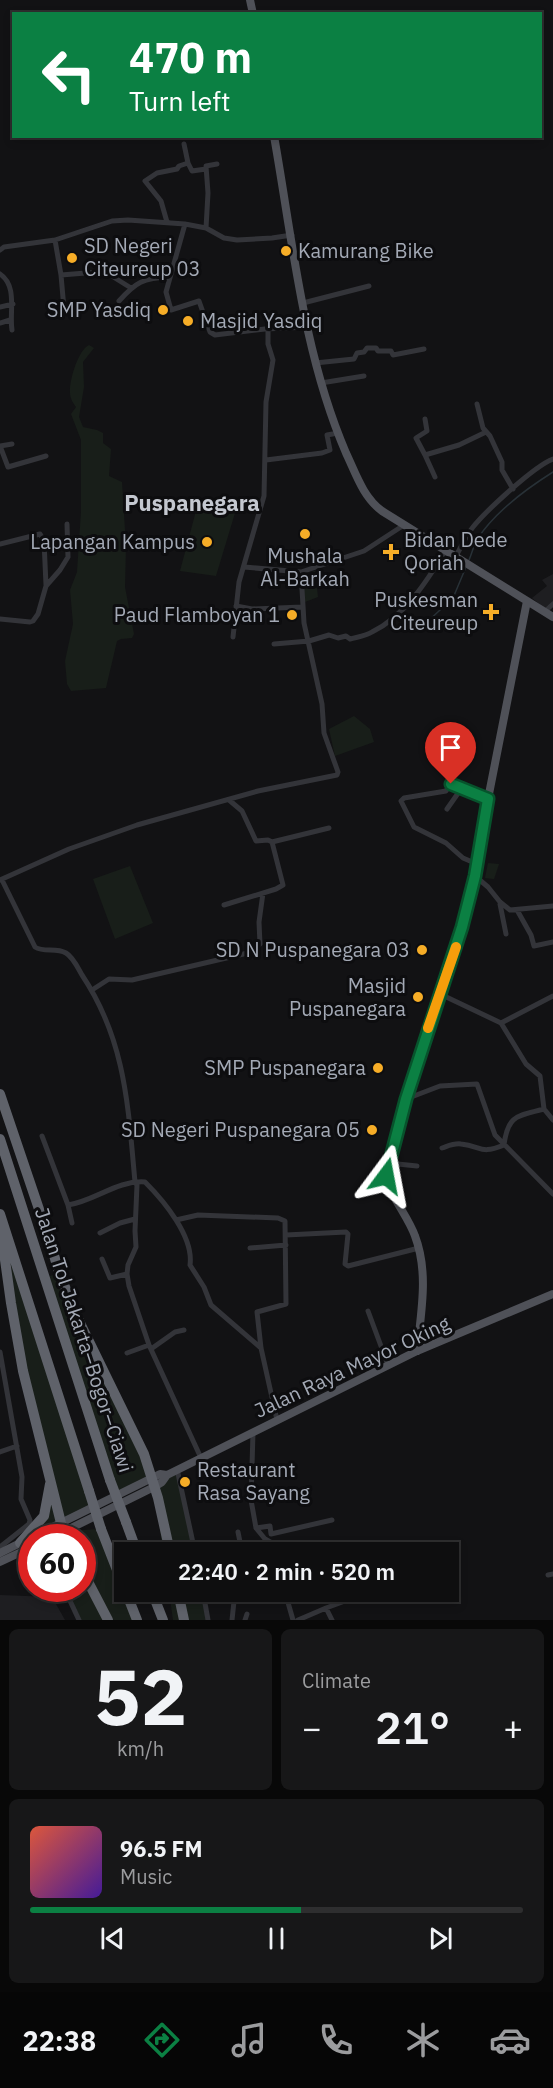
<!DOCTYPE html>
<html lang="en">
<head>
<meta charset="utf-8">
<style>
	:root { --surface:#0e0e0f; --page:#171718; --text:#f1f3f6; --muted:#9b9c9e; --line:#2e2e2f; --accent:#0b8043 }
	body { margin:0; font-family:"IBM Plex Sans",sans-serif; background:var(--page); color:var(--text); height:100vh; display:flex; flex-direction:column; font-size:22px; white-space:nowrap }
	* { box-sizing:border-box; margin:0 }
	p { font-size:20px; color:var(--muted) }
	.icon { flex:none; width:33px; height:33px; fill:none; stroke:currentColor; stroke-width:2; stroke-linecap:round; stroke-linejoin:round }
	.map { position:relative; height:1620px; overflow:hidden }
	.details { display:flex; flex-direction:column; gap:9px; padding:9px; background:#080808; flex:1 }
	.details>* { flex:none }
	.guide { position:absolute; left:12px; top:12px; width:530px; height:126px; border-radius:0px; box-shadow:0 3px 9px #0003,0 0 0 2px var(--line); background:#0b8043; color:#fff; overflow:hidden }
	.speed { position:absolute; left:18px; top:1524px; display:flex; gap:12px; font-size:30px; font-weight:700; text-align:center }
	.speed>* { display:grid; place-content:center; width:78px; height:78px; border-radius:50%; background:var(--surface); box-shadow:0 3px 9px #0003,0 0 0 2px var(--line); line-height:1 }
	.speed .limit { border:9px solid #d22; background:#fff; color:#111 }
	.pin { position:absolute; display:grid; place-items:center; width:51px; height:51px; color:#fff; margin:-62px -26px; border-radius:50% 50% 50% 0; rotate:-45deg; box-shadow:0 0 6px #0007 }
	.pin .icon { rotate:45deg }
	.me { position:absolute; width:66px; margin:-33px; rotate:13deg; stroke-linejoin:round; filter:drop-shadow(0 0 4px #0008) }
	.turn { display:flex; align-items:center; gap:21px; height:126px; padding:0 18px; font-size:27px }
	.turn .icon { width:78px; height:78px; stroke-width:2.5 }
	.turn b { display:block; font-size:42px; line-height:51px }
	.big { font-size:45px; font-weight:600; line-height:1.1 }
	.details .widget { flex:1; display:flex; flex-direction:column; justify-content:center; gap:9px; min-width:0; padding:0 21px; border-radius:9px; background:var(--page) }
	.details .dial { align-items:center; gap:0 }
	.dial b { font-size:78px; line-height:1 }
	.song { display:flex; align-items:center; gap:18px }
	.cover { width:72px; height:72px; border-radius:9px; background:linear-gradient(135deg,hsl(10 70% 55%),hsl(260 70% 35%)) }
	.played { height:6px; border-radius:3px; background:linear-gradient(90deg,var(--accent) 55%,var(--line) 55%) }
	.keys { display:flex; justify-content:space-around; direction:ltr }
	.heat { display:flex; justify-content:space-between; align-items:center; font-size:33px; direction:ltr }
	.details .tiles { flex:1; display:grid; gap:9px; grid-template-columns:1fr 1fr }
	.widget:last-child { grid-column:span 2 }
	.trip { position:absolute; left:114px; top:1542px; width:345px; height:60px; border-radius:0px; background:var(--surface); box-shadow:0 3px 9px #0003,0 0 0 2px var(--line); font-weight:600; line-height:60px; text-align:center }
	.tab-bar { display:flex; height:96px; justify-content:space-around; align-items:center; background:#060606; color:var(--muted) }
	.tab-bar .icon { width:42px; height:42px }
	.tab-bar .on { color:var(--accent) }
	.tab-bar b { font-size:27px; color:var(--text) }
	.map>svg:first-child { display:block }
	.built { fill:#1e1e21 }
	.green { fill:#181e19 }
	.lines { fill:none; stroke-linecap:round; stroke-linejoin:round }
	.stream { stroke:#283137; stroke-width:1.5 }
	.minor { stroke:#333439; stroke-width:5 }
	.primary { stroke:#4f5158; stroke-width:8 }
	.motorway { stroke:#5f626a; stroke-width:10 }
	.motorway-bridge { stroke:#5f626a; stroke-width:10 }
	.route-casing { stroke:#07532c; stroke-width:15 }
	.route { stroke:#0b8043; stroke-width:10 }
	.slow { stroke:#f59e0b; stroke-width:10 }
	.poi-dot { fill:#f6ad27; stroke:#0d0d0f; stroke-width:2 }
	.labels { text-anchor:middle; stroke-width:6; stroke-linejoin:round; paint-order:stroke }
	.poi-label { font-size:20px; fill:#a3a9b5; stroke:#0d0d0f; text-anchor:end }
	.street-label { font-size:20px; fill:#a3a9b5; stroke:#0d0d0f }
	.quarter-label { font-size:22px; font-weight:bold; fill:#c4c8d0; stroke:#0d0d0f }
</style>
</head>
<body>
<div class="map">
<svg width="553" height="1620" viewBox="0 0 553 1620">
	<rect width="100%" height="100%" fill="#121214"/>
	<path class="built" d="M392 544 398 555 389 561 383 550Z
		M553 574V602L544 608 532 598 547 586 542 580Z
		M0 1595 52 1597 65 1620H0Z"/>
	<path class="green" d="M89 345 94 348 83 362 84 387 79 417 83 427 97 430 103 433V443L111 449 109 476 122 482 126 546 125 587 134 634 132 638 121 639 117 641 106 688 71 691 67 684 65 661 73 624 70 590 77 572 81 512V440L71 414 76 407C73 403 70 398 70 393 69 381 78 350 89 345Z
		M197 507 235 513 216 576 180 571Z
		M315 571 318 597 305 602 303 575Z
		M354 716 370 729 374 742 335 756 329 729Z
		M488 863 499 864 494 879 485 878Z
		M130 866 153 923 115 939 93 879Z
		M0 1224 94 1507 20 1543 40 1522 50 1477 23 1371Z
		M59 1272 152 1478 116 1495 46 1278Z
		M177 1469 195 1552H163L154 1487 158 1497 162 1482Z
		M101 1529 137 1620H80L65 1589 82 1588V1538H51L63 1531Z
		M169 1592H203L208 1620H173Z"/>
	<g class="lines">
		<path class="stream" d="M469 560C472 553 474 544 478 538 496 511 526 489 553 472
			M426 623 453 598 466 567"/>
		<path class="minor" d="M184 144 188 163
			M167 222 161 201 145 181 157 173 177 169 179 166 188 163 192 171 206 169
			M185 224 166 292 171 310 199 301 210 332 215 335 265 329 307 327
			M206 228 208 193 206 166 217 164
			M55 240 61 275 64 309
			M0 250 4 247 55 240 112 221 128 220 185 224 206 228 224 238 237 240 272 238 292 235
			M0 274C18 286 9 313 12 330
			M61 275 98 272 107 273 131 288
			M119 301C136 282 143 278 170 277
			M303 303 369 286
			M0 307 13 304
			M0 323 10 320
			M315 363 354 359 357 353 364 352 367 348H376L378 351H391L393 355 424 349
			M321 383 364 376
			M477 404 483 428 490 436 502 462V470L513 489
			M425 419 427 431 416 438 425 455 459 445 486 432
			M12 444 0 446 8 467 46 456
			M425 455 435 477
			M266 460 322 453 330 450 327 435 338 433
			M0 544 40 534 44 541 46 585
			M456 556C461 547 466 536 473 527 486 511 534 466 553 459
			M244 567 301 572 364 551 404 525
			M236 606 252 609 302 607
			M544 612 553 604
			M0 619 30 622 33 621 38 614 46 586 60 570 68 557 67 524
			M233 637 239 582 264 496 266 402 273 360 268 344V329
			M274 644 309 641 329 635 338 638 346 636 350 639C357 637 366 636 372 632 405 616 427 581 446 550
			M461 789 450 784 446 791 404 798 401 801 414 827 446 843 463 858 477 864
			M447 809 461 789 488 799
			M272 842 329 828
			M475 876 488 887 500 902 510 910 553 906
			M0 880 69 849 137 825 258 791 337 775 338 772 324 733 322 704 304 623 301 572
			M2 880 35 947C44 953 56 947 66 953 73 957 78 968 82 975 126 1041 128 1107 135 1182L137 1185 135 1231 136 1247 128 1265 127 1274 129 1286 149 1345 201 1458
			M500 904 506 934
			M224 905 276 889 283 885 272 842 268 840 256 841 242 811 229 800
			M517 910 531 935 534 946 553 942
			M92 990 109 979 132 980 252 952 260 944 259 922 263 893
			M440 994 501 1023 526 1064 540 1076 544 1109 553 1120
			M501 1023 553 996
			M406 1099 440 1086 477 1084 495 1135 553 1194
			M42 1136 68 1205 72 1223
			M442 1148C448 1146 454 1143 461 1144 482 1146 480 1155 504 1145 508 1114 518 1116 544 1109
			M388 1163 417 1166
			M68 1205C95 1201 117 1180 145 1182 164 1201 194 1237 190 1265L204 1287 211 1305 261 1348
			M176 1220 198 1215 278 1218 285 1221 286 1304 257 1312 261 1348 277 1420
			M100 1233 120 1223 135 1219
			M286 1235 346 1232 348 1234 345 1264 348 1266 419 1248
			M250 1248 286 1245
			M102 1259 110 1278 127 1274
			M368 1311 388 1365
			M151 1349 175 1332 184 1330
			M0 1352 22 1477 21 1499 30 1520 29 1524 0 1547
			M127 1353 149 1345
			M253 1432 251 1500 256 1528
			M0 1452 17 1446
			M177 1469 195 1552
			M256 1528 270 1526 271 1534 332 1520
			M256 1528 265 1539 272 1543 275 1552
			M238 1532 242 1552
			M548 1575 553 1574
			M64 1588 79 1620
			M203 1592 208 1620
			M285 1592 293 1620
			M326 1608 345 1601
			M232 1620 235 1592
			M245 1620 247 1614
			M298 1620 326 1608 332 1620"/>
		<path class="primary" d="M250 0 253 14
			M274 136C293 243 303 353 346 453 356 474 363 497 382 511L553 617
			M417 1351C421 1312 429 1273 415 1236 407 1213 386 1193 386 1169L429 1023 451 964 465 915 475 876 488 799 527 601
			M51 1538 154 1487 162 1482 167 1475
			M0 1553 152 1478 160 1474 167 1475 417 1351 553 1294
			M0 1562 32 1547"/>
		<path class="motorway" d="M0 1094 42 1218
			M0 1139 110 1480
			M0 1214 89 1491
			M0 1224 11 1303 23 1371 61 1523 66 1538
			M47 1232 59 1272 78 1319 144 1454 158 1498 170 1552
			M126 1522 137 1552
			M101 1529 124 1588
			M20 1543 44 1516 50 1484
			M82 1570 108 1620
			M126 1592 137 1620
			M152 1592 163 1620
			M178 1592 184 1620"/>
		<path class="motorway-bridge" d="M110 1480 126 1522
			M89 1491 101 1529"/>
	</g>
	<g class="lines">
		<defs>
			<path id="route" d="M386 1176 406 1099 462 927 475 876 488 799 451 784"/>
		</defs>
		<use href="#route" class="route-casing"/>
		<use href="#route" class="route"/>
		<path class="slow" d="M428 1028 456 947"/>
	</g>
	<g class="poi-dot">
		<circle cx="286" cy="251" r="6"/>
		<circle cx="72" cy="258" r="6"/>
		<circle cx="163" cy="310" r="6"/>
		<circle cx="188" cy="321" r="6"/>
		<circle cx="305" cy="534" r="6"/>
		<circle cx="207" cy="542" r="6"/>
		<path d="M388 543h6v6h6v6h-6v6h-6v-6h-6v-6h6z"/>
		<path d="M488 603h6v6h6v6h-6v6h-6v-6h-6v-6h6z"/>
		<circle cx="292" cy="615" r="6"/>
		<circle cx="422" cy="950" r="6"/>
		<circle cx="418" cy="997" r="6"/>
		<circle cx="378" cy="1068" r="6"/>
		<circle cx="372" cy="1130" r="6"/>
		<circle cx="185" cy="1482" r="6"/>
	</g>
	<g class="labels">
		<g class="poi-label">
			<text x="84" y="253" text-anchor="start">SD Negeri<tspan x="84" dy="23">Citeureup 03</tspan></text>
			<text x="298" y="258" text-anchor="start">Kamurang Bike</text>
			<text x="151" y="317">SMP Yasdiq</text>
			<text x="200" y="328" text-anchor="start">Masjid Yasdiq</text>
			<text x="404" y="547" text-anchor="start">Bidan Dede<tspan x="404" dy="23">Qoriah</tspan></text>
			<text x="195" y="549">Lapangan Kampus</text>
			<text x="305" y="563" text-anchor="middle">Mushala<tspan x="305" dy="23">Al-Barkah</tspan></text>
			<text x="478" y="607">Puskesman<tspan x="478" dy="23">Citeureup</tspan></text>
			<text x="280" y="622">Paud Flamboyan 1</text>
			<text x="410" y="957">SD N Puspanegara 03</text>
			<text x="406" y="993">Masjid<tspan x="406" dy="23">Puspanegara</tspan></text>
			<text x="366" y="1075">SMP Puspanegara</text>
			<text x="360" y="1137">SD Negeri Puspanegara 05</text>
			<text x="197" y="1477" text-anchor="start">Restaurant<tspan x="197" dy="23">Rasa Sayang</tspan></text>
		</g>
		<g class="street-label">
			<text transform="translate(84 1340) rotate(72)" y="7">Jalan Tol Jakarta–Bogor–Ciawi</text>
			<text transform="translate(352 1367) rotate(-25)" y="7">Jalan Raya Mayor Oking</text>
		</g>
		<g class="quarter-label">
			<text x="192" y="511">Puspanegara</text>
		</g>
	</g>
</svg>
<div class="speed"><div class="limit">60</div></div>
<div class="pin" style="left:451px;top:784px;background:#d93025"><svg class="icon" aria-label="arrive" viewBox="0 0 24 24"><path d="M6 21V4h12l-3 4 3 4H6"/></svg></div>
<svg class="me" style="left:386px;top:1176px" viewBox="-20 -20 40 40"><path d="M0-17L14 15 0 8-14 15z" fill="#0b8043" stroke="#fff" stroke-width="4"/></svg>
<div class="trip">22:40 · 2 min · 520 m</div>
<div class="guide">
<div class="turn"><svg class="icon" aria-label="left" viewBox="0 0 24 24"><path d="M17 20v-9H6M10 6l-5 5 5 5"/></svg><div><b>470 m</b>Turn left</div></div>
</div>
</div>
<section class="details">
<div class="tiles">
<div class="widget dial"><b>52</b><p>km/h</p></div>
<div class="widget"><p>Climate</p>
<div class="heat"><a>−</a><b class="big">21°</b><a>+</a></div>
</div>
<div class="widget">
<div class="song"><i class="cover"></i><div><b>96.5 FM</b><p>Music</p></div></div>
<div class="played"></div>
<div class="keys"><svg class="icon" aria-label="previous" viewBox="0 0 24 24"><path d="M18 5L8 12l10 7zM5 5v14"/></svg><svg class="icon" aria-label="pause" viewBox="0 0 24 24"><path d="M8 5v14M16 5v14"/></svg><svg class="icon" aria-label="next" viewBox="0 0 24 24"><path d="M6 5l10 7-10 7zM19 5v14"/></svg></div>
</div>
</div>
</section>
<nav class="tab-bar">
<b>22:38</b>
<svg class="icon on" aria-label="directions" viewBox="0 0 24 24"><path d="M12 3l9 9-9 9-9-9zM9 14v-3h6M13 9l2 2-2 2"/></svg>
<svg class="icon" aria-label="music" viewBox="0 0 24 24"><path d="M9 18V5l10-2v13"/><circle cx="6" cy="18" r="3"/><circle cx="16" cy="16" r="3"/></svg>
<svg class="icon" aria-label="phone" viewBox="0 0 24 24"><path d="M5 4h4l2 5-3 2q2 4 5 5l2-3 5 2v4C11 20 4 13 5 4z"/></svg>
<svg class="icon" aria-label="climate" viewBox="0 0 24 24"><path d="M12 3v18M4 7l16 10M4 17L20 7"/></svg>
<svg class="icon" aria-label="car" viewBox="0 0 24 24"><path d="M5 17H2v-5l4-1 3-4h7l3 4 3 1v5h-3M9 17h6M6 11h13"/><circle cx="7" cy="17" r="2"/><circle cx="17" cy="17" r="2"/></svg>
</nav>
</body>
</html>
